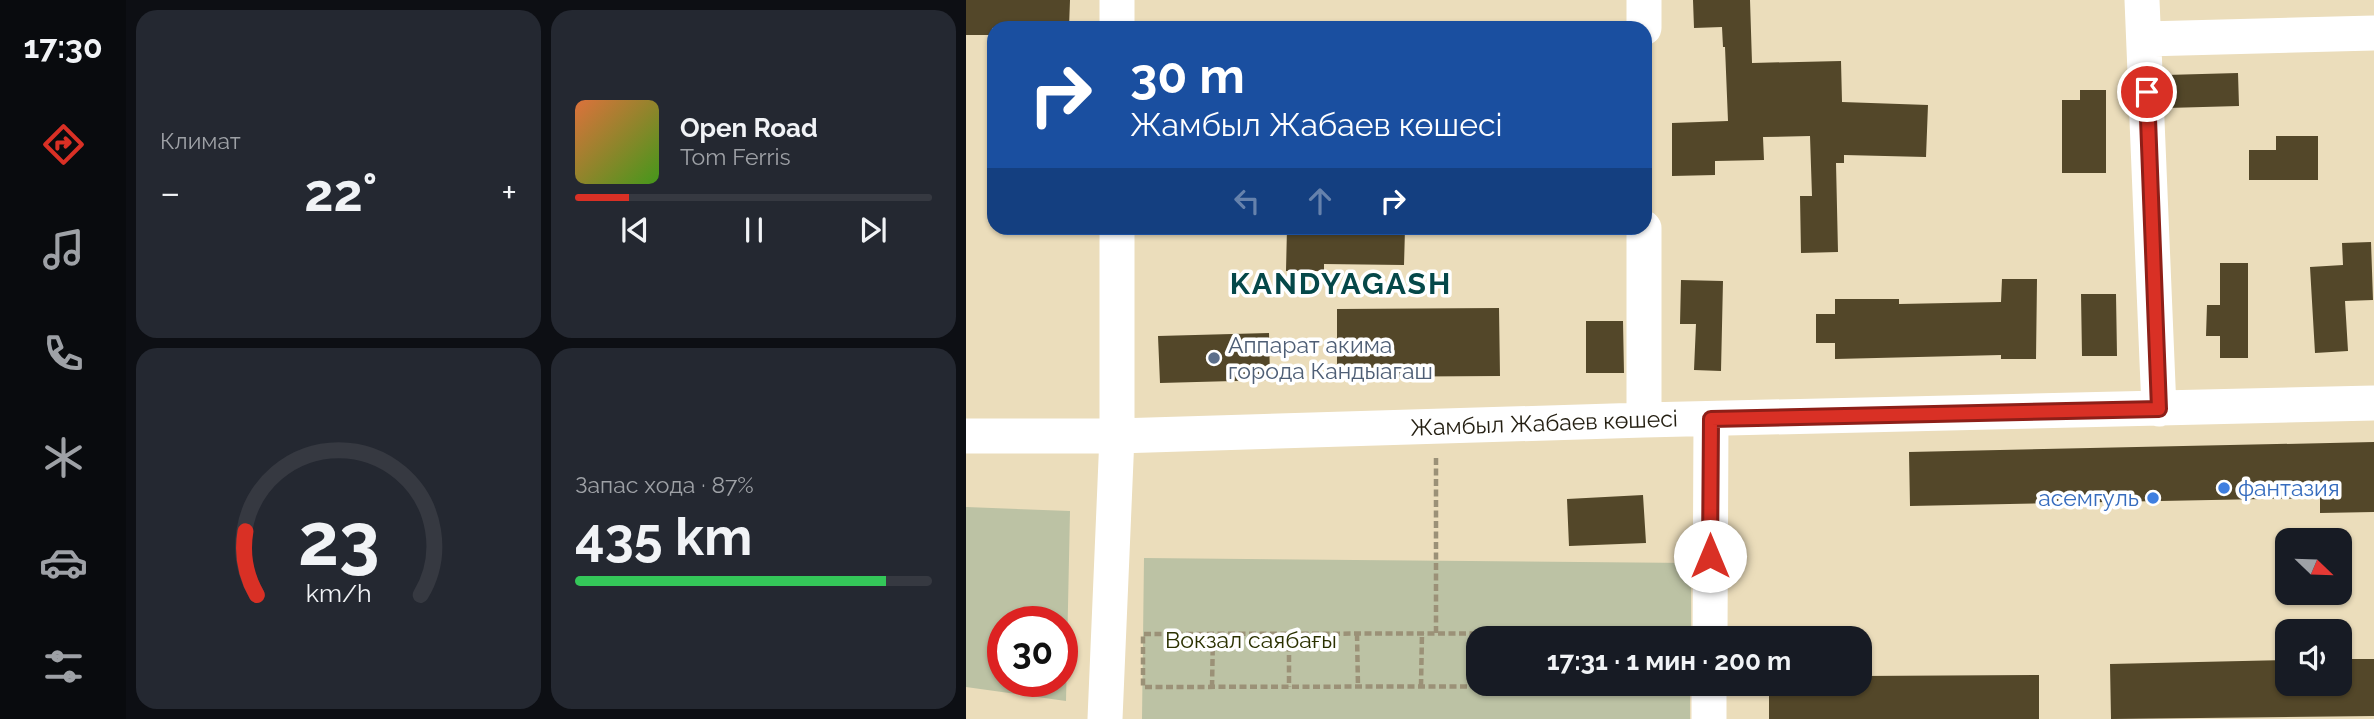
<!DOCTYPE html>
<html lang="ru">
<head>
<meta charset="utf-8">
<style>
	:root { --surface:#171b24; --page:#242831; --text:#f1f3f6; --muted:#9ea1a6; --line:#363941; --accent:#d93025 }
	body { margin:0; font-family:Raleway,sans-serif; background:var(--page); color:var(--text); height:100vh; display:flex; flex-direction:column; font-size:26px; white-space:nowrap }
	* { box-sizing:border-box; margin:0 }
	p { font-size:23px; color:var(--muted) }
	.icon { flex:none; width:38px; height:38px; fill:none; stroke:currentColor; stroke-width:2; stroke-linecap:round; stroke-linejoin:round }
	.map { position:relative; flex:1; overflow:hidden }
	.panel { display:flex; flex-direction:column; gap:10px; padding:10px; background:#0d0f14; width:840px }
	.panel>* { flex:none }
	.guide { position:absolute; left:21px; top:21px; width:665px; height:214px; border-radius:21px; box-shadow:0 2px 5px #0004; background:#1a4fa0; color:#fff; overflow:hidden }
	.needle { width:46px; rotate:113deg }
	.buttons { position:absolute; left:1309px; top:528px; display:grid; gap:14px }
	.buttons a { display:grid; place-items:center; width:77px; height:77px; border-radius:14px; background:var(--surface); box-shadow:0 2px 5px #0004; font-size:35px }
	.speed { position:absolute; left:21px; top:606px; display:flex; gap:14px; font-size:35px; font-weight:700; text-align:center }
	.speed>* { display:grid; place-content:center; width:91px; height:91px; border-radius:50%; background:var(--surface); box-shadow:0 2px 5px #0004; line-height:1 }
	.speed .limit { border:10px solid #d22; background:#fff; color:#111 }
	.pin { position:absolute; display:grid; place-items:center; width:60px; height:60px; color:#fff; margin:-30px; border:4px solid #fff; border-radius:50%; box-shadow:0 2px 7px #0007 }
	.me { position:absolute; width:77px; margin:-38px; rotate:0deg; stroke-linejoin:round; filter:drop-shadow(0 0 5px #0008) }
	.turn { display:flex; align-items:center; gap:24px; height:147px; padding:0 28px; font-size:32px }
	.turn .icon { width:91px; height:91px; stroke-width:2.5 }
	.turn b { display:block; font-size:49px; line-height:60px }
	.lanes { display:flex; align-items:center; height:66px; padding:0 28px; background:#0003; justify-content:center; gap:35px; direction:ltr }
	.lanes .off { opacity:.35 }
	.big { font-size:52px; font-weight:700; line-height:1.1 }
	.panel .widget { flex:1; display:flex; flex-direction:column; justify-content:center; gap:10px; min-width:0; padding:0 24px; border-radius:21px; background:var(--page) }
	.panel .dial { align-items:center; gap:0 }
	.dial svg { height:182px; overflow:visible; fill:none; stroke:var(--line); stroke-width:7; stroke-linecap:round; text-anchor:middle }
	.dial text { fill:var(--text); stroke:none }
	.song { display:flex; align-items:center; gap:21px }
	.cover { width:84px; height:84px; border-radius:10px; background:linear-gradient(135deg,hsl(20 70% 55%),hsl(100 70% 35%)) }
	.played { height:7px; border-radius:4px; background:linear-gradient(90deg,var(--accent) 15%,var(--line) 15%) }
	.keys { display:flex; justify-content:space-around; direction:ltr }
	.heat { display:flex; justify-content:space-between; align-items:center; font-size:38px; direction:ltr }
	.charge { height:10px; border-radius:5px; background:linear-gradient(90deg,#34c759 87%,var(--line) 0) }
	.panel .tiles { flex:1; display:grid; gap:10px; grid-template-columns:repeat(2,1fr) }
	.trip { position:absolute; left:500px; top:626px; width:406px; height:70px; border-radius:21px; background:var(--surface); box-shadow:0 2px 5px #0004; font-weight:700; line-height:70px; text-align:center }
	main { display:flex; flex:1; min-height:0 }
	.tabs { display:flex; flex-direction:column; width:126px; justify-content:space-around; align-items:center; background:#090b0e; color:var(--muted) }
	.tabs .icon { width:49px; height:49px }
	.tabs .selected { color:var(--accent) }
	.tabs b { font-size:32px; color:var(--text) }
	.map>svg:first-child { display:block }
	.green { fill:#bcc2a4; fill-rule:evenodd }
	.building { fill:#534729 }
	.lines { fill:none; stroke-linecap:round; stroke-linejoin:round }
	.path { stroke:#9b9177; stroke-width:4.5; stroke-dasharray:7 3.5; stroke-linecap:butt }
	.minor { stroke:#fff; stroke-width:35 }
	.route-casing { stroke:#8d1f18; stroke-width:18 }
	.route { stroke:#d93025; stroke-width:12 }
	.service-dot { fill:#5c6f8a; stroke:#fff; stroke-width:2.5 }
	.shop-dot { fill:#3f7fe0; stroke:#fff; stroke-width:2.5 }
	.labels { text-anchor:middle; stroke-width:7; stroke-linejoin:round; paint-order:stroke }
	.service-label { font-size:23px; fill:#4e5e75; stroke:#fff; text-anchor:start }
	.street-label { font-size:23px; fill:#241f12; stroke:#fff }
	.shop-label { font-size:23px; fill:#366cbe; stroke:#fff; text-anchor:start }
	.park-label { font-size:23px; fill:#2b3100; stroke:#fff }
	.district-label { font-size:30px; font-weight:bold; letter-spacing:2px; fill:#054849; stroke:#fff }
</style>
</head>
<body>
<main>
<nav class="tabs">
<b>17:30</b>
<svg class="icon selected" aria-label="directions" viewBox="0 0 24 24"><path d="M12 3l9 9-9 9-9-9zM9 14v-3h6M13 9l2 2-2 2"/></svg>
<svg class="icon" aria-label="music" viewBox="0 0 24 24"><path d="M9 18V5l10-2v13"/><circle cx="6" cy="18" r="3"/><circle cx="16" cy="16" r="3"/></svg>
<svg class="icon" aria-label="phone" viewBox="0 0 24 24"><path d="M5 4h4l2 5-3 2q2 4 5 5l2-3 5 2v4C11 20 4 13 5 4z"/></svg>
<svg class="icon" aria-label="climate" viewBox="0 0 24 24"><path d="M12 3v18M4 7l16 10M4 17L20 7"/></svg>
<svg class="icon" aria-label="car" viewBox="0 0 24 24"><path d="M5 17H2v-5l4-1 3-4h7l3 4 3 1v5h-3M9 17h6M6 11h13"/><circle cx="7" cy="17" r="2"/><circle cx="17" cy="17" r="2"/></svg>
<svg class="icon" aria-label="filters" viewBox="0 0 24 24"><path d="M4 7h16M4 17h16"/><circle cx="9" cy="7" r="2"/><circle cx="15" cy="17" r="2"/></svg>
</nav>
<section class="panel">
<div class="tiles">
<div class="widget"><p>Климат</p>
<div class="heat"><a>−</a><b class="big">22°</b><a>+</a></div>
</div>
<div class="widget">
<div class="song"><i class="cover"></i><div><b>Open Road</b><p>Tom Ferris</p></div></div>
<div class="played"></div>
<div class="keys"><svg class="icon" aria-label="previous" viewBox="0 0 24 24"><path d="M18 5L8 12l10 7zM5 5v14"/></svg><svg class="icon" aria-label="pause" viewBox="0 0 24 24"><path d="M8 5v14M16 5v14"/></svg><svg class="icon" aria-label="next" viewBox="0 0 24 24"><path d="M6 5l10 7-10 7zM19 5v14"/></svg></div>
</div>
<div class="widget dial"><svg viewBox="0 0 100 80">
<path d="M14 69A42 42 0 1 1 86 69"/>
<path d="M14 69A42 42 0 0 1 9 41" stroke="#d93025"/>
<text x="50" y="56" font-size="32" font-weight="700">23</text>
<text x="50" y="72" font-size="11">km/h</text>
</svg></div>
<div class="widget"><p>Запас хода · 87%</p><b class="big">435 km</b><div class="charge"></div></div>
</div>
</section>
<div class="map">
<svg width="1408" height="719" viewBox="0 0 1408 719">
	<rect width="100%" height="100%" fill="#ebddbb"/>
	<path class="green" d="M0 507 104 511 100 701 0 687ZM37 621H96V681H37Z
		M178 558 725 563V639H513V684H724V719H176Z"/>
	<path class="building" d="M0 0H104L103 28H26V35H0Z
		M727 0H784L786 63 875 61 876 102 962 105 960 157 878 155V163H870L872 252 835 253 834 196H846L844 136 797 137 798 160 749 161V175L706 176V123L762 121 759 47H757L756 27 728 28Z
		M1272 73 1273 106 1201 108 1200 75Z
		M1114 90H1140V173H1096V100H1114Z
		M1310 136H1352V180H1283V150H1310Z
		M321 228 439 229 438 265 358 264V271H320Z
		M1405 242 1407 300 1379 301 1382 351 1349 353 1344 267 1377 265 1376 243Z
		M1254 263H1282V358H1254V336H1240L1241 305H1254Z
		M1036 279H1071L1070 359H1035V355L869 359V343H850V314H869V299H933V304L1035 302Z
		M715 280 757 281 755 371 728 370 730 324H714Z
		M1115 294H1150L1151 356H1116Z
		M533 308 534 376 371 377V309Z
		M620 321H657L658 373H620Z
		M303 333 304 380 194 383 192 336Z
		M1408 442V512L1354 513V498L944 506 943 452Z
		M677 495 680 543 603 546 601 499Z
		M1374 659H1408V716L1145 719 1144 664 1321 660V684H1374Z
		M1073 675V719H803V684H894V676Z"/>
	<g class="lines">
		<path class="path" d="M470 633V455
			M323 634V687
			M391 634 392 687
			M455 686 456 633
			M711 686 177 687V634L714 633
			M246 687 247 634"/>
		<path class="minor" d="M151 0V28
			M678 0V28
			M1176 0 1193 409
			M1179 39 1408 33
			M678 228V420
			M0 436H151L678 420 1408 403
			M744 639 745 419
			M139 719 151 436V228
			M743 719V684"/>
	</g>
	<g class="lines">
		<defs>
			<path id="route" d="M744 556 745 419 1193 409 1181 92"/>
		</defs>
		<use href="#route" class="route-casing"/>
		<use href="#route" class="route"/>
	</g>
	<circle class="service-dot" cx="248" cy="358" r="7"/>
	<g class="shop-dot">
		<circle cx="1258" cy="488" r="7"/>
		<circle cx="1187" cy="498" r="7"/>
	</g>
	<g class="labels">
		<g class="service-label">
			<text x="262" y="353">Аппарат акима<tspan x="262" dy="26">города Кандыагаш</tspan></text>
		</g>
		<g class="street-label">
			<text transform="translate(578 423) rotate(-2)" y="8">Жамбыл Жабаев көшесі</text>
		</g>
		<g class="shop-label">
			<text x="1272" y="496">фантазия</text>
			<text x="1173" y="506" text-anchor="end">асемгуль</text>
		</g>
		<g class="park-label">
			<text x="285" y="648">Вокзал саябағы</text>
		</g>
		<g class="district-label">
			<text x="375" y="294">KANDYAGASH</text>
		</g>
	</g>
</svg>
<div class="buttons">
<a><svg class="needle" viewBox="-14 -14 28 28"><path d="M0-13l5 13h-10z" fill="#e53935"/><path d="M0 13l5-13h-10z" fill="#9ea1a6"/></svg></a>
<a><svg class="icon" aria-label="sound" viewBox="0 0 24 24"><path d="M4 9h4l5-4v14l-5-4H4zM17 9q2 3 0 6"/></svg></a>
</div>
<div class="speed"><div class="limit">30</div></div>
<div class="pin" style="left:1181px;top:92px;background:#d93025"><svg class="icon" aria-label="arrive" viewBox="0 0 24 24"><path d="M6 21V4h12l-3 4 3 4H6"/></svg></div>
<svg class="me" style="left:744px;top:556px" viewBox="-20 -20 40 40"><circle r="19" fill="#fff"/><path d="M0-13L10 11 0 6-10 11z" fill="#d93025"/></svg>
<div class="trip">17:31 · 1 мин · 200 m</div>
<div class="guide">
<div class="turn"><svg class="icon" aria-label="right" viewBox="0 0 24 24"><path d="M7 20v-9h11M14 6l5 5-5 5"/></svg><div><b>30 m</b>Жамбыл Жабаев көшесі</div></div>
<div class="lanes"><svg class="icon off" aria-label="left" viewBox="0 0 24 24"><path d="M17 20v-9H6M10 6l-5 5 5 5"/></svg><svg class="icon off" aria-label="ahead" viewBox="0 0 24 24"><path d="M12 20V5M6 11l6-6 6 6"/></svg><svg class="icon" aria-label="right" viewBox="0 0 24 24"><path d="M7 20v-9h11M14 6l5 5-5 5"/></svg></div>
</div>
</div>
</main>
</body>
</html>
